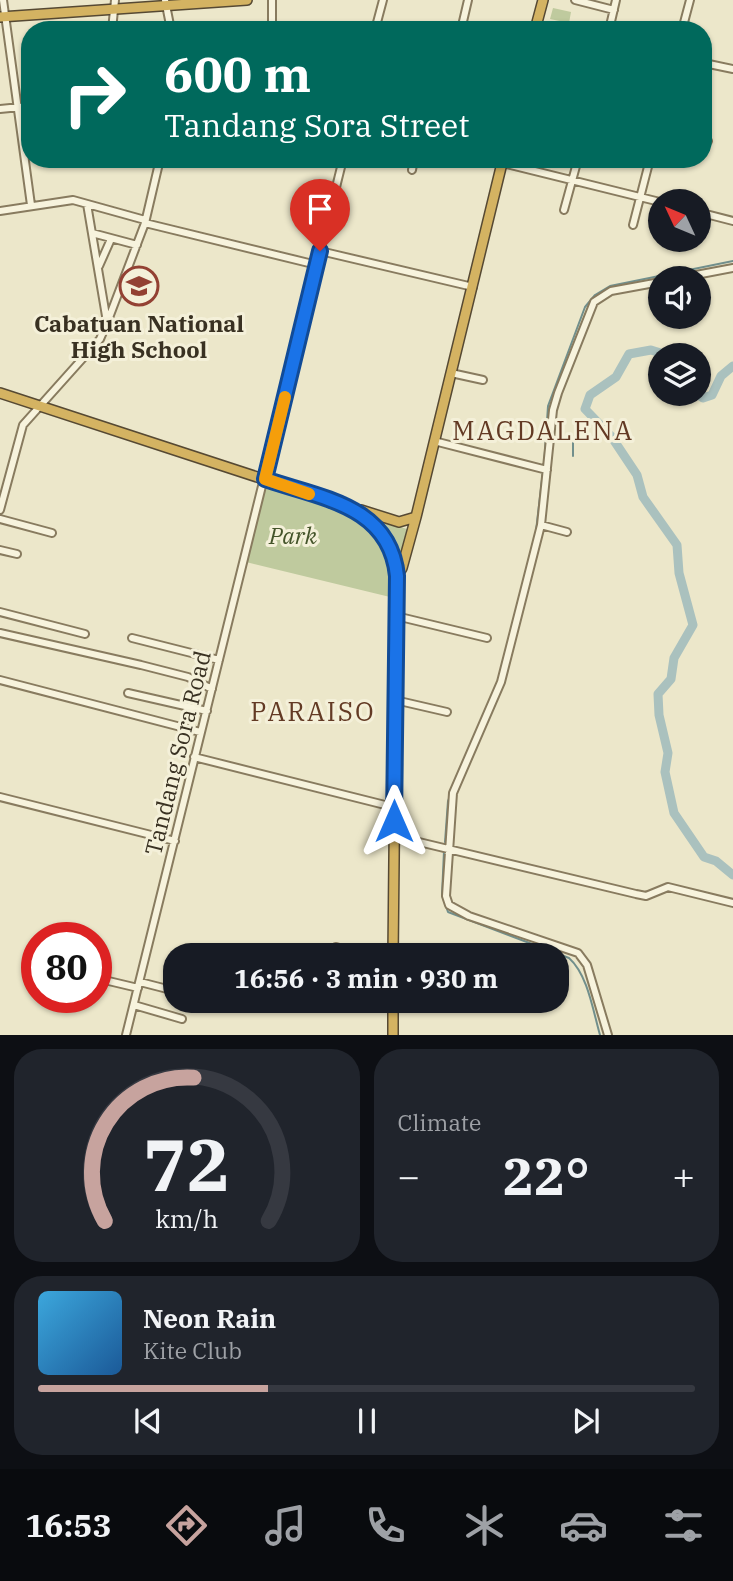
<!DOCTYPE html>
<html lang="en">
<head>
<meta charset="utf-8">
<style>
	:root { --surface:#171b24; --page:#20242c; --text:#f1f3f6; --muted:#9ea1a6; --line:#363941; --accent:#c7a39e }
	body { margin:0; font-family:"IBM Plex Serif",serif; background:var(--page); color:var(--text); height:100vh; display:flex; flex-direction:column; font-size:26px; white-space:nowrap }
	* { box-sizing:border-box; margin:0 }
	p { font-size:23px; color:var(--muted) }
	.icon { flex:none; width:38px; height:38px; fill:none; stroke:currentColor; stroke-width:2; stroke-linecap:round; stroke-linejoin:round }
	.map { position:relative; height:1035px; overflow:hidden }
	.sheet { display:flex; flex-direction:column; gap:14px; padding:14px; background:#0d0f14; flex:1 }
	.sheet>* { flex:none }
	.banner { position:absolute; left:21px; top:21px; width:691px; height:147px; border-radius:28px; box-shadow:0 2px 5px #0004; background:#00695c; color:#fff; overflow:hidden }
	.needle { width:46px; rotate:314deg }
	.buttons { position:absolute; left:648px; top:189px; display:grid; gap:14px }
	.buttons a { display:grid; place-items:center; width:63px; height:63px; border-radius:50%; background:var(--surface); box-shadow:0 2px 5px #0004; font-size:35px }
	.speed { position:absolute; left:21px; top:922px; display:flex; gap:14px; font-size:35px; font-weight:700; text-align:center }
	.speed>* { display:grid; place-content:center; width:91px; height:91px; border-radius:50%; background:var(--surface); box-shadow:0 2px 5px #0004; line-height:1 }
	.speed .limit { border:10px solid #d22; background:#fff; color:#111 }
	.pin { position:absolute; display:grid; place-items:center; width:60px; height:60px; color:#fff; margin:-72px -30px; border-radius:50% 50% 50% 0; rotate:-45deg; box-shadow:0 0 7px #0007 }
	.pin .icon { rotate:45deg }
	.me { position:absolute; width:77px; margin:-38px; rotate:0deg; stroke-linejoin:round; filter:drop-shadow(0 0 5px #0008) }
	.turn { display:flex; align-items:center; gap:24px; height:147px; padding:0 28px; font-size:32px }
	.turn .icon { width:91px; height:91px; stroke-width:2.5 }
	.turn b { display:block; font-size:49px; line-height:60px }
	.big { font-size:52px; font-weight:700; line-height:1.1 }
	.sheet .tile { flex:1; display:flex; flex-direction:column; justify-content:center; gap:10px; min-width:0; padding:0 24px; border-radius:28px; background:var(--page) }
	.sheet .dial { align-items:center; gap:0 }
	.dial svg { height:182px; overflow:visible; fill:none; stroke:var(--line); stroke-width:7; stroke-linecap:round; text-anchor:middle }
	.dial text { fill:var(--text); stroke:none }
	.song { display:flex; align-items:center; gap:21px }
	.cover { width:84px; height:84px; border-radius:10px; background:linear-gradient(135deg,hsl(200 70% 55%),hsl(210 70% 35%)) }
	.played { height:7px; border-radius:4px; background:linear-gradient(90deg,var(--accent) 35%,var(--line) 35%) }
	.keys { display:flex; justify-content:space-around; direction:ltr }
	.heat { display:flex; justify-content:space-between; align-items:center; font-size:38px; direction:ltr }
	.sheet .tiles { flex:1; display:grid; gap:14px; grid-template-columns:1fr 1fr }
	.tile:last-child { grid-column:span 2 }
	.trip { position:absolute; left:163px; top:943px; width:406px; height:70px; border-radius:28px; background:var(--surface); box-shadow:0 2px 5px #0004; font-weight:700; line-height:70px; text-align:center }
	.dock { display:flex; height:112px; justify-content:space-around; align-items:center; background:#090b0e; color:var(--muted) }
	.dock .icon { width:49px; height:49px }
	.dock .selected { color:var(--accent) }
	.dock b { font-size:32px; color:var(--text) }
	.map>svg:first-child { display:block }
	.green { fill:#bfca9e }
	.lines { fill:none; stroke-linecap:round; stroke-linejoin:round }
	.stream { stroke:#718f8c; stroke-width:2 }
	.river { stroke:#aac1be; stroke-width:9 }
	.minor-casing { stroke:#887b5f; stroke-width:10 }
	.highway-casing { stroke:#564933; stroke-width:12 }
	.minor { stroke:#f7f3dd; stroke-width:6 }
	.highway { stroke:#d4b362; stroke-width:9 }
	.route-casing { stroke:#114b97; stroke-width:18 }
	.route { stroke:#1a73e8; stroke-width:12 }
	.slow { stroke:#f59e0b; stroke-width:12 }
	.labels { text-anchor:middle; stroke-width:6; stroke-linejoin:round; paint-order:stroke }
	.poi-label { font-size:23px; font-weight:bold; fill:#393122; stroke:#f4f0d9 }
	.park-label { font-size:23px; font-style:italic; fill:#44542a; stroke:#f4f0d9 }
	.street-label { font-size:23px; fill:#393122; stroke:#f4f0d9 }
	.quarter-label { font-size:26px; letter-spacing:2px; fill:#633a24; stroke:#f4f0d9 }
</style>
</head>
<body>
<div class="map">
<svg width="733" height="1035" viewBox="0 0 733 1035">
	<rect width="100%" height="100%" fill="#ece7ca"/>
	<path class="green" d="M553 8 571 12 569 23 550 19Z
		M265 487C307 501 375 508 388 559 391 571 389 585 390 597L246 562Z
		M378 520 407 529 398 566 392 538Z"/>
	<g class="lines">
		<path class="stream" d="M573 456V442L579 423 595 421
			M544 466 548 406 585 307 595 295 610 286 733 261
			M536 531 543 471
			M445 842 448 801 462 766
			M444 851 442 895 448 912 569 958C588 975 593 1011 600 1035"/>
		<path class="river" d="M667 355 651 350 629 354 616 377 590 395 585 409 611 436 637 475 643 497 677 545 679 573 693 625 674 658 671 679 658 694 659 715 668 753 665 772 674 813 704 857 716 861 733 875
			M697 394 703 398 712 395 721 376 733 366"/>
		<defs>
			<path id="minor" d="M3 0 31 205
				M165 0 171 30
				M272 0V30
				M575 0 614 10
				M112 30 115 0
				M375 30 383 0
				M461 30 468 0
				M609 30 616 0
				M682 30 690 0
				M704 63 733 69
				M0 109 30 106
				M704 140 708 141
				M486 159 660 202
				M412 170 414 159
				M87 204 107 322
				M564 210 578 159
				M0 211 73 200 145 220
				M698 212 733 221
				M145 223 317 265
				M633 225 650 159
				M92 233 137 245
				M320 251 473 287
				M99 266 111 239
				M680 278 733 268
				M451 373 483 380
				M434 441 547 470
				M0 510 23 425 100 339 107 323 145 223 160 159
				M0 519 52 533
				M541 525 567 532
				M0 550 17 554
				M0 612 85 634
				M396 616 487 638
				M0 633 141 665 188 677 212 689
				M132 638 219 660
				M0 680 200 732
				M128 693 207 711
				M395 700 447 712
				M194 757 393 807
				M0 797 175 841
				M394 836 636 894 646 896 668 887 733 903
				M336 947 367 956
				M96 978 138 988
				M140 982 175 991
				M210 1001 221 1005
				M134 1005 182 1019
				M126 1035 343 159
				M608 1035 587 965 578 953 469 916 449 905 446 896 453 793 501 682 541 525 553 410 558 393 594 302 611 291 660 282"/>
			<path id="highway" d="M0 17 247 0
				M535 30 543 0
				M0 393 352 508C379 524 394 544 397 576L393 956
				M361 510 399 522 416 517
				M397 576 402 568 416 517 503 159
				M393 1035V1001"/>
		</defs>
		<use href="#minor" class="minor-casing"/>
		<use href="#highway" class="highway-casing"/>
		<use href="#minor" class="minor"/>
		<use href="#highway" class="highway"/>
	</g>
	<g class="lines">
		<defs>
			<path id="route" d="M320 251 265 479C320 498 390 505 397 576L394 821"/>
		</defs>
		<use href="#route" class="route-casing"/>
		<use href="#route" class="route"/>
		<path class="slow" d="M285 397 265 479 309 494"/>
	</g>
	<defs>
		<symbol id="school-ring" viewBox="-11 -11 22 22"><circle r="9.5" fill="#f4f0d9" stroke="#934133" stroke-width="1.5"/><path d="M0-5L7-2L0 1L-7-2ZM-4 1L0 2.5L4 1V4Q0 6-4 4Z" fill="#934133"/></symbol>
	</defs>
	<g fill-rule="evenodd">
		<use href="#school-ring" x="117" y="264" width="44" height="44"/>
	</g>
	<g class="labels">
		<g class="poi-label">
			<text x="139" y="332">Cabatuan National<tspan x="139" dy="26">High School</tspan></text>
		</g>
		<g class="park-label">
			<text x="293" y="544">Park</text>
		</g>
		<g class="street-label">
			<text transform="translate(178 753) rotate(-76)" y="8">Tandang Sora Road</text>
		</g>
		<g class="quarter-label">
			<text x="543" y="440">MAGDALENA</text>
			<text x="313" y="721">PARAISO</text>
		</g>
	</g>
</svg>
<div class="buttons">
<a><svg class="needle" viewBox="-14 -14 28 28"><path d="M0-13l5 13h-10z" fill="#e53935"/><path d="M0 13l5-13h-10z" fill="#9ea1a6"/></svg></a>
<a><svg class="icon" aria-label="sound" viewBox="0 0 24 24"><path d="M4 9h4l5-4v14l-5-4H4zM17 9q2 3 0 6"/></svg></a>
<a><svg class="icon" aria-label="layers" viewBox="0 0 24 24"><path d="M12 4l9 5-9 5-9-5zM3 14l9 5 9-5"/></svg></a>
</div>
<div class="speed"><div class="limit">80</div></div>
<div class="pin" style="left:320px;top:251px;background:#d93025"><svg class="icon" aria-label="arrive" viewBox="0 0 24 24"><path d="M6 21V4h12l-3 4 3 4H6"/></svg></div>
<svg class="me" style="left:394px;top:821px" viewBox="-20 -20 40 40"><path d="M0-17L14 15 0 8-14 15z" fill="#1a73e8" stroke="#fff" stroke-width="4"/></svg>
<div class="trip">16:56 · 3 min · 930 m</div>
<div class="banner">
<div class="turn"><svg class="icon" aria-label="right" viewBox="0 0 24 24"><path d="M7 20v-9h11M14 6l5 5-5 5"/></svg><div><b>600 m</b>Tandang Sora Street</div></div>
</div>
</div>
<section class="sheet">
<div class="tiles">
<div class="tile dial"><svg viewBox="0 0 100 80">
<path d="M14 69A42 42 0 1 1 86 69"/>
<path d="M14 69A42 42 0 0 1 53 6" stroke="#c7a39e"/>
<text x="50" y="56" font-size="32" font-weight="700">72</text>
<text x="50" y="72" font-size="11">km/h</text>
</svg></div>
<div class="tile"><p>Climate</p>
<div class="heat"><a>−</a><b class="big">22°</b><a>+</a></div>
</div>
<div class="tile">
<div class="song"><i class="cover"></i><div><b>Neon Rain</b><p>Kite Club</p></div></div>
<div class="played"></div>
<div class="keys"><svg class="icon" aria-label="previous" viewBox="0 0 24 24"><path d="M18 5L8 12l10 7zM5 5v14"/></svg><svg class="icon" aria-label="pause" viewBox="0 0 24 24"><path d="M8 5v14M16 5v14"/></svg><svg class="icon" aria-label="next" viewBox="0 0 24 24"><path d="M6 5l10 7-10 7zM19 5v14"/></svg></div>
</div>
</div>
</section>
<nav class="dock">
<b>16:53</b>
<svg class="icon selected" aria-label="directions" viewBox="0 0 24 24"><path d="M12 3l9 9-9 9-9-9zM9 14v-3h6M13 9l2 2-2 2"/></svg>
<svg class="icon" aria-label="music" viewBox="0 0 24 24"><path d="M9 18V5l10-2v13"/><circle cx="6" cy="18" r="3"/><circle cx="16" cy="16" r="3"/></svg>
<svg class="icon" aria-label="phone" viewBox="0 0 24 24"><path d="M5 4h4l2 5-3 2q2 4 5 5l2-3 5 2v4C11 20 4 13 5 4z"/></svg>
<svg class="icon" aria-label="climate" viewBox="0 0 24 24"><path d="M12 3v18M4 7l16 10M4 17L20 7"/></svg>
<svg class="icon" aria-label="car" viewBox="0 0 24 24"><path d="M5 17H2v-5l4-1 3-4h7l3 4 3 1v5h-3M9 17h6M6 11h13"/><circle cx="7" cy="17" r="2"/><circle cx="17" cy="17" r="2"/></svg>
<svg class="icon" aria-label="filters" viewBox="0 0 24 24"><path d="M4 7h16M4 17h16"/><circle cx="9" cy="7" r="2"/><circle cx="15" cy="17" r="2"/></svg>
</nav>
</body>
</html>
